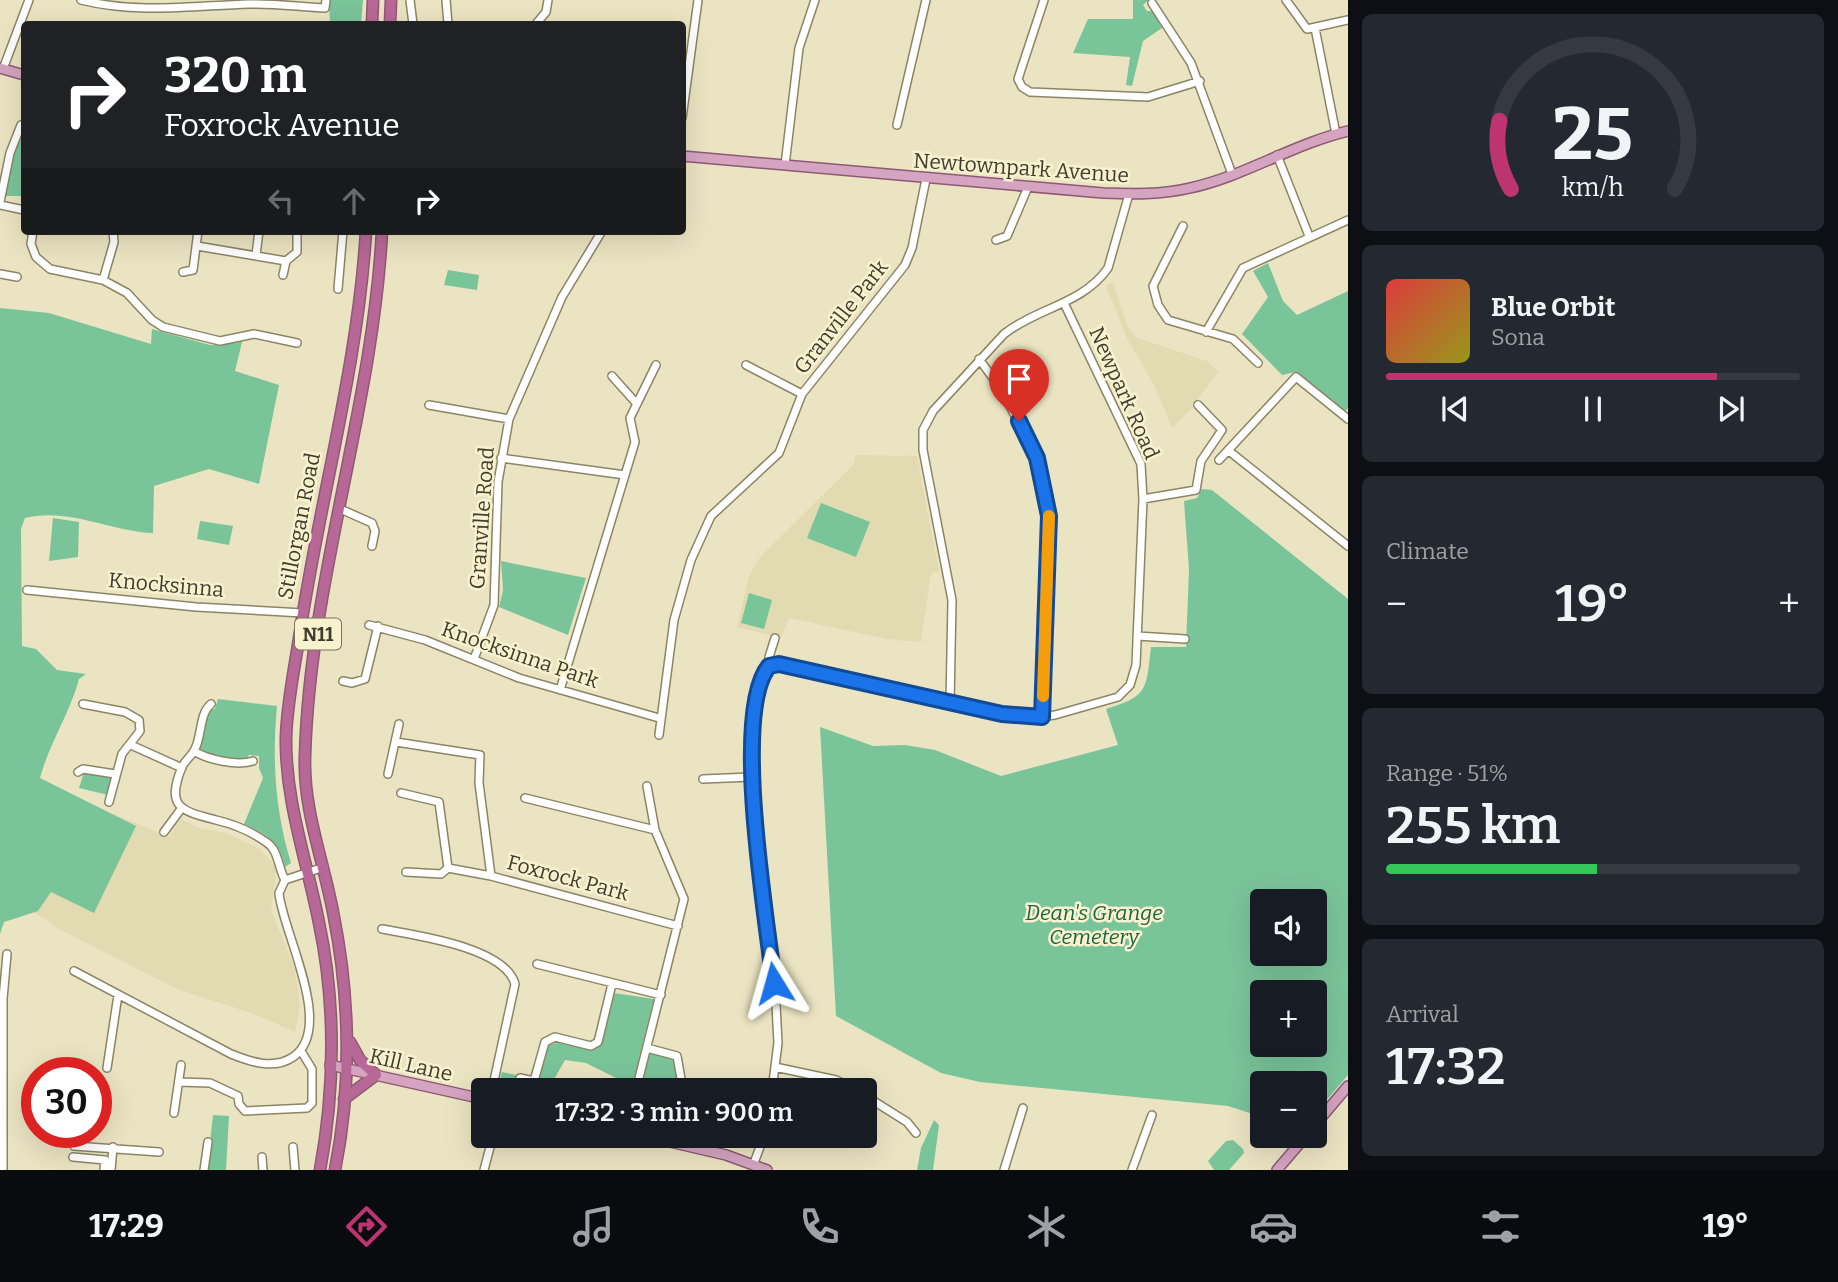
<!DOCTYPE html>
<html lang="en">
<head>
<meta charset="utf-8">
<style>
	:root { --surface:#171b24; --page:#242831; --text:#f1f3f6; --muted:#9ea1a6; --line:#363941; --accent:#bd3470 }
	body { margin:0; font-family:Bitter,serif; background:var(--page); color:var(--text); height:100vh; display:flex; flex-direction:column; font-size:26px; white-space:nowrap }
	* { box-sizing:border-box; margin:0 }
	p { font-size:23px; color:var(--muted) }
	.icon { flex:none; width:38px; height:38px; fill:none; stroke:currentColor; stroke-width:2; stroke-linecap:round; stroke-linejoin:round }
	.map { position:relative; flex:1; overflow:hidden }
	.sheet { display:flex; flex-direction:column; gap:14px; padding:14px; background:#0d0f14; width:490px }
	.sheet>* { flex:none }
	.hud { position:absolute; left:21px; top:21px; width:665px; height:214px; border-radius:7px; box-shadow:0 7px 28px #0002; background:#202124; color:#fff; overflow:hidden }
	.fabs { position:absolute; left:1250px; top:889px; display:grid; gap:14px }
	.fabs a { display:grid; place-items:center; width:77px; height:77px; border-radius:7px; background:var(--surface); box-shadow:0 7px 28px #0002; font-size:35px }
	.speed { position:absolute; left:21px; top:1057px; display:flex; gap:14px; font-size:35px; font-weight:700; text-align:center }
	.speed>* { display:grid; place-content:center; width:91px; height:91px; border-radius:50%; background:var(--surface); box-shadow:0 7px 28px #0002; line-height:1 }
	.speed .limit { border:10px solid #d22; background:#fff; color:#111 }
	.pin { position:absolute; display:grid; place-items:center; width:60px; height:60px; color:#fff; margin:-72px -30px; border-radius:50% 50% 50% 0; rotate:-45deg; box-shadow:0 0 7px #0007 }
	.pin .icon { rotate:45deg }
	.me { position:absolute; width:77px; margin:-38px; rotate:352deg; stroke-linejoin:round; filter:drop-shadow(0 0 5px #0008) }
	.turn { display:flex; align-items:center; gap:24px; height:147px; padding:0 28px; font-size:32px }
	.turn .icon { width:91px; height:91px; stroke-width:2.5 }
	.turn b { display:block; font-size:49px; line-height:60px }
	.lanes { display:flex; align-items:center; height:66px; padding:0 28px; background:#0003; justify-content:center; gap:35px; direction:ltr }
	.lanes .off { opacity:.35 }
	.big { font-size:52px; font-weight:600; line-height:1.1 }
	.sheet .widget { flex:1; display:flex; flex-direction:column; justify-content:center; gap:10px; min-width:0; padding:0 24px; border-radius:10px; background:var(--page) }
	.sheet .dial { align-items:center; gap:0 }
	.dial svg { height:182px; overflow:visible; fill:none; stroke:var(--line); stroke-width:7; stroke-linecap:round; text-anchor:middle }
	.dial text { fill:var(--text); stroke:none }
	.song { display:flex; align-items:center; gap:21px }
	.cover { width:84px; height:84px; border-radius:10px; background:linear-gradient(135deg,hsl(0 70% 55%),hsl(60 70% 35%)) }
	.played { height:7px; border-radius:4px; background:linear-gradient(90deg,var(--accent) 80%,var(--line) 80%) }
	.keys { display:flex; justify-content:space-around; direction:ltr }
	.heat { display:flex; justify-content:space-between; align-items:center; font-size:38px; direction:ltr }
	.charge { height:10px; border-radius:5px; background:linear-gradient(90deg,#34c759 51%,var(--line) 0) }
	.trip { position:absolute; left:471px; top:1078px; width:406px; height:70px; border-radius:7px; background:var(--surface); box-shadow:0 7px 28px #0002; font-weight:600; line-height:70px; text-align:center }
	.menu { display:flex; height:112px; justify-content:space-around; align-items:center; background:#090b0e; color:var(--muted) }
	.menu .icon { width:49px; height:49px }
	.menu .active { color:var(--accent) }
	.menu b { font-size:32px; color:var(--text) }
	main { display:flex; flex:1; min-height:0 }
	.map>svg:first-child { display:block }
	.built { fill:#e2dab0 }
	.green { fill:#7ac49a; fill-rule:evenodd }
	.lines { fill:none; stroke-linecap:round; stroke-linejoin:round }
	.minor-casing { stroke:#8b8565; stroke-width:10 }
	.major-casing { stroke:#8e5973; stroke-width:12 }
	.highway-casing { stroke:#8e5973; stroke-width:13 }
	.minor { stroke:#fff; stroke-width:7 }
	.major { stroke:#d4a4c1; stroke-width:9 }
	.highway { stroke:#b86897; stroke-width:10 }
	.route-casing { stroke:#114b97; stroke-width:18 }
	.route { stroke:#1a73e8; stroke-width:12 }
	.slow { stroke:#f59e0b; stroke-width:12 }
	.labels { text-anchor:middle; stroke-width:5; stroke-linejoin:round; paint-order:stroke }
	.shield { fill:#f8f2cf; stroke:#77735f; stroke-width:2 }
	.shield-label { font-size:19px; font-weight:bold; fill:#403d2f }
	.street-label { font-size:21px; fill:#403d2f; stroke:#f8f2cf }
	.park-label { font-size:21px; font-style:italic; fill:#1e6441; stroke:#f8f2cf }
</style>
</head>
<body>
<main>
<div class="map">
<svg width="1348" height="1170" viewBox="0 0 1348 1170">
	<rect width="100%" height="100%" fill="#ebe4c2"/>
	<path class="built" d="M1113 282 1127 325 1135 337 1207 361 1218 372 1191 409 1172 428 1154 385 1127 338 1106 286Z
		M855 455 917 456 939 571 931 573 921 642 887 639 789 618 781 638 737 627 749 576 760 557 854 464Z
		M83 801 169 837 181 819 199 828 226 833 260 849 277 868 271 910 295 970 300 1007 295 1032 251 1013 177 989 61 930 32 911Z"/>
	<path class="green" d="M329 0H363L361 24H330Z
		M1133 0H1149L1143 5 1147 11H1153L1162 28 1143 41 1132 86 1126 85 1130 57 1073 53 1088 19H1133Z
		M24 123V196H4L17 139Z
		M1268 263 1283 301 1297 315 1348 291V408L1345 412 1296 372 1282 375 1242 334 1268 297 1253 271Z
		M448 270 479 275 477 290 444 285Z
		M0 308 49 313 151 344 152 329 210 345 242 342 235 371 279 385 259 484 209 469 154 486 153 533C110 531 67 507 25 518L21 529 22 646 36 649 57 670 86 674 79 679C70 713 49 744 40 778L136 826 94 913 51 892 38 911 4 922 0 934Z
		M1202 489 1212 490 1348 599V1075L1314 1115V1083H1262V1117L1228 1106 980 1082 941 1073 836 1016 820 727 873 746 905 745 935 750 1001 776 1118 745 1106 709C1149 696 1146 689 1151 647H1186L1189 569 1184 501 1197 498ZM1262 901H1314V954H1262ZM1262 992H1314V1045H1262Z
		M821 503 870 522 856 557 807 538Z
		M53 518 79 522 78 557 49 561Z
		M200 521 233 526 229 545 197 539Z
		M501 561 586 578 568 635 499 607 503 590Z
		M749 593 772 600 764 629 741 623Z
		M218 699 277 706C272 759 275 811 291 863L285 867C280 841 265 834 244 824L263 778 259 768V756L249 755 245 761 200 752 208 709H215Z
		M84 772 110 776 112 781 108 795 79 788Z
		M614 993 654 999 633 1083 630 1085 586 1063 565 1060 548 1090H497L502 1072 538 1080 548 1046C566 1036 584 1056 601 1044Z
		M654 1052 675 1057 680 1090 642 1088 649 1055Z
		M213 1115 229 1116 226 1170H207Z
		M934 1120 939 1125 933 1170H917L921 1148Z
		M1233 1140 1243 1149 1244 1153 1229 1170H1214L1208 1161 1226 1141Z"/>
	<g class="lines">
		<defs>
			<path id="minor" d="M81 0C137 14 192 6 249 4 274 3 300 7 325 8L326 0
				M410 0 413 24
				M446 0 448 24
				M1044 0 1018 79 1022 87 1030 92 1148 97 1200 81
				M1286 0 1307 29 1348 20
				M1152 3 1191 63 1232 174
				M536 24 546 12 548 0
				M1315 28 1336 134
				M3 69 29 0
				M682 118 698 0
				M897 125 926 0
				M1277 155 1309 236
				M785 165 799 48 815 0
				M0 202 10 153 21 125
				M0 205 24 210
				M1183 226 1153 286 1158 305 1168 320 1233 339 1258 363
				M33 231 31 244 36 257 50 269 103 280 127 293 152 320 163 327 220 341 254 334 297 343
				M996 240 1007 236 1028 187
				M197 246 286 261 297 252V231
				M256 255 259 231
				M183 272 193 270 198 231
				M0 274 17 277
				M283 275 286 261
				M103 280 114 242 113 231
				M338 289 343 231
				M1206 332 1243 268 1348 220
				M979 359 1001 389 1037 458 1049 516 1042 717
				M746 365 802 394
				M612 376 637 404
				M429 405 509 419
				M1229 451 1348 546
				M501 458 625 475
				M1219 460 1296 377 1348 419
				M1143 499 1196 490 1201 461 1222 430 1198 405
				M338 508 372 523 375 531 372 546
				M27 590 196 607 303 613
				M369 625 425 640 519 678 659 718
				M1137 636 1185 639
				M474 659 494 605 498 482 509 419 562 297 602 231
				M772 665 769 657 775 638
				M343 681 352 683 365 679 378 626
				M560 690 635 442 630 418 656 365
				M950 703 952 600 923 450V430L933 411 1004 334C1037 308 1083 304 1108 268L1129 194
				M83 704 125 712 139 720 140 731 122 754 109 802
				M211 704C199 714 202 736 195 749 192 756 185 760 182 767 165 808 182 811 216 820 233 824 252 832 266 842 279 850 278 868 285 880
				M659 735 674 620 691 560 711 516 779 453 802 394 905 265 912 248 926 179
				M396 742 480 755 479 783 491 876
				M131 745 182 768
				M194 751C208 760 238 766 253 761
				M78 772 83 769 115 774
				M388 774 399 724
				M703 779 751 777
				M401 793 439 802 448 868
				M525 798 655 830
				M164 832 181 809
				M406 872 441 874 448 868 491 876 678 926
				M382 929C414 935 505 947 515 984L492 1090
				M537 964 661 995
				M74 971 231 1054C251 1062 274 1070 293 1057 336 1028 282 931 279 893L285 880 324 867
				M647 1048 677 1056 683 1090
				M775 1067 836 1080 856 1090
				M107 1068 118 995
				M520 1078 534 1081 545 1042 555 1037 591 1046 598 1042 612 984
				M179 1082 210 1083 238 1096 239 1104 245 1111 307 1108 312 1103V1069L301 1051
				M636 1090 684 899 655 830 647 786
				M772 1090 778 1043 776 1005 751 777 756 714 766 669 779 664 1029 718 1055 715 1118 697 1130 685 1136 665 1143 499 1141 464 1064 303
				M864 1095 907 1122 916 1133
				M174 1113 181 1065
				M74 1146 159 1152
				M293 1147 295 1170
				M73 1157 105 1160 104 1170
				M262 1157 263 1170
				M754 1163 764 1136
				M3 1170V999L7 954
				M111 1170 113 1147
				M204 1170 208 1142
				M484 1170 493 1136
				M1004 1170 1023 1108
				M1132 1170 1152 1115"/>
			<path id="major" d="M0 68 24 75
				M682 156 1103 193C1132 194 1161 195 1190 188 1245 176 1293 144 1348 131
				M330 1065 483 1099
				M1314 1126 1348 1086
				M644 1136 726 1155 767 1170
				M1277 1170 1306 1136"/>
			<path id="highway" d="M372 24 373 0
				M390 24 391 0
				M344 1099 376 1075 360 1060 350 1042
				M320 1170C335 1090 336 1003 319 923 307 861 285 801 286 737 287 702 295 666 300 632 320 498 358 366 366 231
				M335 1170C352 1084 350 997 333 912 323 859 303 809 305 756 310 578 373 408 382 231"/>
		</defs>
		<use href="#minor" class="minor-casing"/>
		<use href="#major" class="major-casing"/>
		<use href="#highway" class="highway-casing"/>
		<use href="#minor" class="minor"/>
		<use href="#major" class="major"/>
		<use href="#highway" class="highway"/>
	</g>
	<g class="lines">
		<defs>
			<path id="route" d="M774 983C767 921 731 712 769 666L779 664 1002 714 1042 717 1049 516 1037 458 1019 421"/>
		</defs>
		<use href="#route" class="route-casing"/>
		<use href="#route" class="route"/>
		<path class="slow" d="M1043 696 1049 516"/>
	</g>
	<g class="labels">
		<rect class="shield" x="295" y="618.5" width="46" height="31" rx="5"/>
		<g class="shield-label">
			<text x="318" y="641">N11</text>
		</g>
		<g class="street-label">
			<text transform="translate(1021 168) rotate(4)" y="7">Newtownpark Avenue</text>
			<text transform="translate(841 317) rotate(-52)" y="7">Granville Park</text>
			<text transform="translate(1124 393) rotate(66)" y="7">Newpark Road</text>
			<text transform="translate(482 518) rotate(-86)" y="7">Granville Road</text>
			<text transform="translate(299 526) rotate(-79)" y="7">Stillorgan Road</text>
			<text transform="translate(166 585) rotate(5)" y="7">Knocksinna</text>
			<text transform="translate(520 655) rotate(19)" y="7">Knocksinna Park</text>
			<text transform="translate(568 878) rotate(15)" y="7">Foxrock Park</text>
			<text transform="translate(411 1065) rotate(13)" y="7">Kill Lane</text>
		</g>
		<g class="park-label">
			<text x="1094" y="920">Dean's Grange<tspan x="1094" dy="24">Cemetery</tspan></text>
		</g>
	</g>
</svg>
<div class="fabs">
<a><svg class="icon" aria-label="sound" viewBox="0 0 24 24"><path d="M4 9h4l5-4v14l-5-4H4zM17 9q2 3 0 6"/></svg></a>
<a>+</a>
<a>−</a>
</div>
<div class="speed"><div class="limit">30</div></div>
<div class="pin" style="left:1019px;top:421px;background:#d93025"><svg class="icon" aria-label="arrive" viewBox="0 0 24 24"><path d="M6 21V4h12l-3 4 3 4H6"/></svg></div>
<svg class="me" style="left:774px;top:983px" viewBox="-20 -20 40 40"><path d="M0-17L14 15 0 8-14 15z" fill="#1a73e8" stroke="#fff" stroke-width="4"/></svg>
<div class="trip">17:32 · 3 min · 900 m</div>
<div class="hud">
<div class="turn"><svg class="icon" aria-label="right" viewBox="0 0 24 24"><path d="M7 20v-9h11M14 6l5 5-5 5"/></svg><div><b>320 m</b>Foxrock Avenue</div></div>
<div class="lanes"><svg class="icon off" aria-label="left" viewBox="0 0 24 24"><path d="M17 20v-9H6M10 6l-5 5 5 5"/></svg><svg class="icon off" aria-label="ahead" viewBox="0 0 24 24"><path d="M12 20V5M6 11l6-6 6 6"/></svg><svg class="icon" aria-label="right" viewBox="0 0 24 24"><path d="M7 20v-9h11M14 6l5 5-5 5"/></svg></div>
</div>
</div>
<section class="sheet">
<div class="widget dial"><svg viewBox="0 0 100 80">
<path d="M14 69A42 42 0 1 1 86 69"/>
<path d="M14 69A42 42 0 0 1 9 39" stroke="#bd3470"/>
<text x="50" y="56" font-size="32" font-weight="700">25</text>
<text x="50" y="72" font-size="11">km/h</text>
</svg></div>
<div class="widget">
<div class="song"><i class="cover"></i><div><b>Blue Orbit</b><p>Sona</p></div></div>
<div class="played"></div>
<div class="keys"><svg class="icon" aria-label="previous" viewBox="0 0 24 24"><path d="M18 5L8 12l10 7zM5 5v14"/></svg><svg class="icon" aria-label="pause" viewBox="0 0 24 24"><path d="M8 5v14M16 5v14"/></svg><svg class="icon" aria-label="next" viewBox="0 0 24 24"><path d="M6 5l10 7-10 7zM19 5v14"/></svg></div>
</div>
<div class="widget"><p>Climate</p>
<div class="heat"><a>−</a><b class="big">19°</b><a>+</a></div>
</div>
<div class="widget"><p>Range · 51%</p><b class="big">255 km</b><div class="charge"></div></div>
<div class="widget"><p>Arrival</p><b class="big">17:32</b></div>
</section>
</main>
<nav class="menu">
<b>17:29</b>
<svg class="icon active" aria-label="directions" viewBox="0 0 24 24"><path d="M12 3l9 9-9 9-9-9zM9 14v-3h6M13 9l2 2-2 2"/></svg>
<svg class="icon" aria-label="music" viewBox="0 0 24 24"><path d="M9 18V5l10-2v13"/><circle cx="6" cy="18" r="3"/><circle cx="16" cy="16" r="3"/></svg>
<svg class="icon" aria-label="phone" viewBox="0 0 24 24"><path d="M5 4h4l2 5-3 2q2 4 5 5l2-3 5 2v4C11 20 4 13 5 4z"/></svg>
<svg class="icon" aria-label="climate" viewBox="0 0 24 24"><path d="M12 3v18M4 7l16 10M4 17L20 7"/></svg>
<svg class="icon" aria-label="car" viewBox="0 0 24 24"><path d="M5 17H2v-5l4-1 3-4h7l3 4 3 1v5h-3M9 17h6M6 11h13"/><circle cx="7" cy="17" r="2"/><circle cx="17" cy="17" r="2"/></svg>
<svg class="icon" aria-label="filters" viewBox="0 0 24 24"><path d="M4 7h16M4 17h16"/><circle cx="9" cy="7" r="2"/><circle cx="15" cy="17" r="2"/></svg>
<b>19°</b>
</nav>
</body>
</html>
